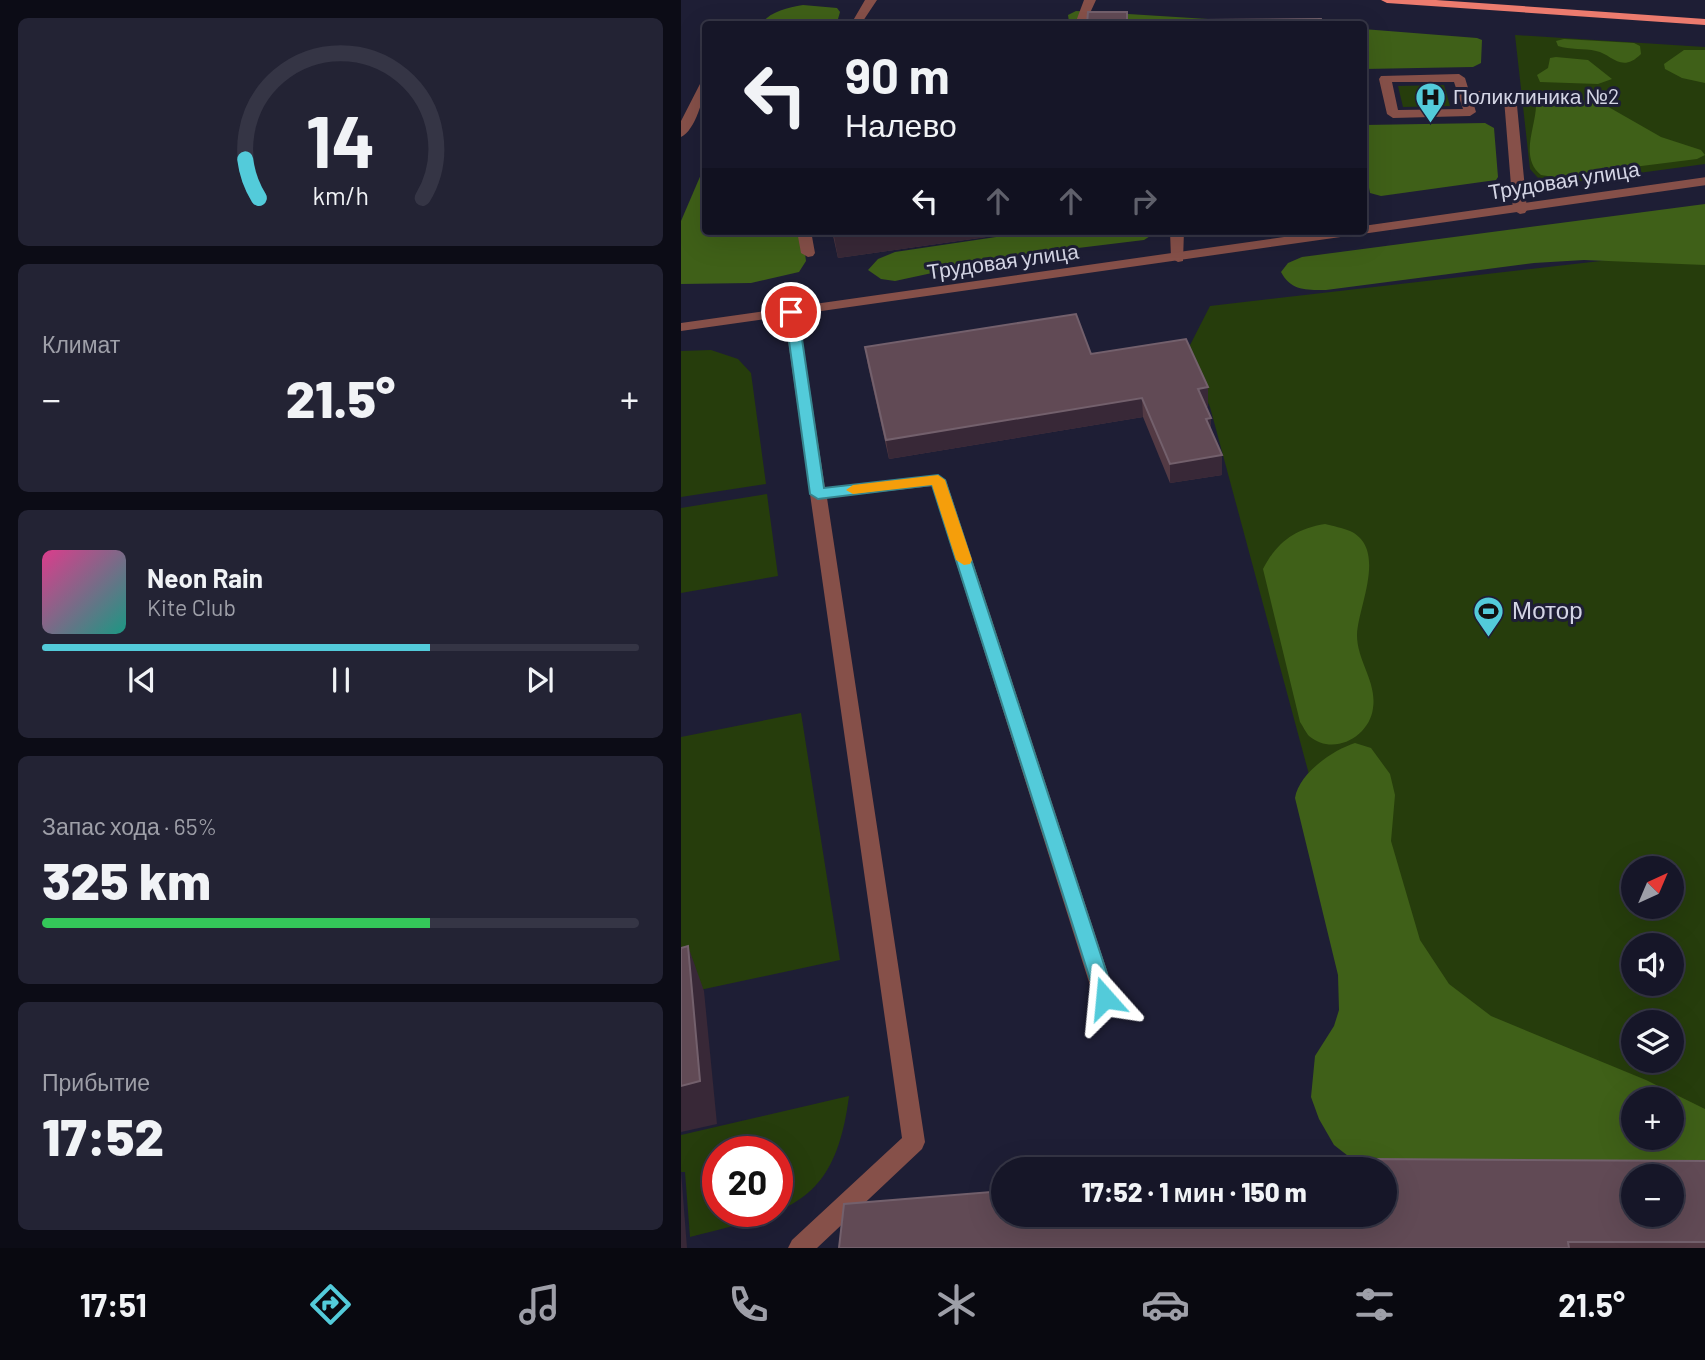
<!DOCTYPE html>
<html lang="ru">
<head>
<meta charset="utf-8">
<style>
	:root { --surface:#161628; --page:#232334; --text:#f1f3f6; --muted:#9e9fa8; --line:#353545; --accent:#53cbda }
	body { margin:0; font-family:Barlow,sans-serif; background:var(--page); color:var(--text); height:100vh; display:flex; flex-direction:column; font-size:26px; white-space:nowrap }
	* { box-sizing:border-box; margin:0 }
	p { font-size:23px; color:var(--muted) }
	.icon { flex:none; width:38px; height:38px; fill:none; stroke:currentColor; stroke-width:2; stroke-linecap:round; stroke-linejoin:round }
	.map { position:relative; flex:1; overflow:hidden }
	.drawer { display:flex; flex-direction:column; gap:18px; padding:18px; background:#0c0c16; width:681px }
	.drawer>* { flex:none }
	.banner { position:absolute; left:21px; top:21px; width:665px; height:214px; border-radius:7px; box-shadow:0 7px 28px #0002,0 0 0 2px var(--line); background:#161628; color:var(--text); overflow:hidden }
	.needle { width:46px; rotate:44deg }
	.controls { position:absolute; left:940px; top:856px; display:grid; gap:14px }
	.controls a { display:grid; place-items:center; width:63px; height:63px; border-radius:50%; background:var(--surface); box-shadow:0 7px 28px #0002,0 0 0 2px var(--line); font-size:35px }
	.speed { position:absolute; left:21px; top:1136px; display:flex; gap:14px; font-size:35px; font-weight:700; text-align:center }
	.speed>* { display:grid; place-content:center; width:91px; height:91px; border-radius:50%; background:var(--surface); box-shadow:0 7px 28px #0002,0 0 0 2px var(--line); line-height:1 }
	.speed .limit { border:10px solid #d22; background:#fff; color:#111 }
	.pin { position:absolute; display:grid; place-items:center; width:60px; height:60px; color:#fff; margin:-30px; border:4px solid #fff; border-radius:50%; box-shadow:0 2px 7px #0007 }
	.me { position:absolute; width:77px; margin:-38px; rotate:342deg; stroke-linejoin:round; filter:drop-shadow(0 0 5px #0008) }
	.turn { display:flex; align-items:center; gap:24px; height:147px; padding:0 28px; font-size:32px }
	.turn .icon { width:91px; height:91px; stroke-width:2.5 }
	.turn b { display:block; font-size:49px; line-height:60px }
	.lanes { display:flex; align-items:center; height:66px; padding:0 28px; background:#0003; justify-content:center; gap:35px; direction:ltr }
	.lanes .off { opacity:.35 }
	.big { font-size:52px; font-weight:800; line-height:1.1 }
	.drawer .widget { flex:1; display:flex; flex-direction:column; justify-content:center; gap:10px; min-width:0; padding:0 24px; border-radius:10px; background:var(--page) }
	.drawer .dial { align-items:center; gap:0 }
	.dial svg { height:182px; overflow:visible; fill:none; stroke:var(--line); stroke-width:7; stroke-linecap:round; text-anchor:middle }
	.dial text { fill:var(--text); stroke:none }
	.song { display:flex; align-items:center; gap:21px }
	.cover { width:84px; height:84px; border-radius:10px; background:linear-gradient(135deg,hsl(330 70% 55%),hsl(170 70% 35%)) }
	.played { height:7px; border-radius:4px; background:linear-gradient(90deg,var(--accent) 65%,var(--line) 65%) }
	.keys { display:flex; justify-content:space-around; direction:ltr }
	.heat { display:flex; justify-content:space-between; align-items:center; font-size:38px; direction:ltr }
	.charge { height:10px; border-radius:5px; background:linear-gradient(90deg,#34c759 65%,var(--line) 0) }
	.trip { position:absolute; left:310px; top:1157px; width:406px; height:70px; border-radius:35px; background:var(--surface); box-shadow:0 7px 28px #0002,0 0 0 2px var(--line); font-weight:800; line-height:70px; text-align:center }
	.tab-bar { display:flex; height:112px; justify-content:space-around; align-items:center; background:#090910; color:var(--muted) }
	.tab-bar .icon { width:49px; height:49px }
	.tab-bar .current { color:var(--accent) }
	.tab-bar b { font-size:32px; color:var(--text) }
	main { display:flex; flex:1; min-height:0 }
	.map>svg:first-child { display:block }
	.green { fill:#263d0c; fill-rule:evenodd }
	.forest { fill:#3f6018; fill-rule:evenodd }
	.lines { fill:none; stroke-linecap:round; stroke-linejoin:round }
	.service { fill:#865049; fill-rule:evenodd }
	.minor { fill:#865049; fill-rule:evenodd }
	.primary { fill:#ec7b6e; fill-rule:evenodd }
	.wall { fill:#533a44 }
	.shaded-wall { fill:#382837 }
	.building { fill:#614a55; stroke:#73606c; stroke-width:2; fill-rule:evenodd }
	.route { fill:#53cbda; stroke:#36848e; stroke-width:2 }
	.slow { fill:#f59e0b }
	.labels { text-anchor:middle; stroke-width:6; stroke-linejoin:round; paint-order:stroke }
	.far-poi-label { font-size:21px; fill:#d4d5e5; stroke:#1e1e35; text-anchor:start }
	.far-street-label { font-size:21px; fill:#d4d5e5; stroke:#1e1e35 }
	.poi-label { font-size:24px; fill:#d4d5e5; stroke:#1e1e35; text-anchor:start }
</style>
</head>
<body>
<main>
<section class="drawer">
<div class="widget dial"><svg viewBox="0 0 100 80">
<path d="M14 69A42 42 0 1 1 86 69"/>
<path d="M14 69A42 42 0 0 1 8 52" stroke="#53cbda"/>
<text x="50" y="56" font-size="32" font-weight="700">14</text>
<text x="50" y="72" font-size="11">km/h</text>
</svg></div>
<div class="widget"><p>Климат</p>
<div class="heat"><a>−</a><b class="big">21.5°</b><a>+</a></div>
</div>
<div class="widget">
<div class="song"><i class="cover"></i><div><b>Neon Rain</b><p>Kite Club</p></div></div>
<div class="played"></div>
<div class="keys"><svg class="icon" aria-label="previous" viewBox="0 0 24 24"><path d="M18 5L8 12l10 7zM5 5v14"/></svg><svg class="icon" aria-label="pause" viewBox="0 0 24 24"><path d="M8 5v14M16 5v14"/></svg><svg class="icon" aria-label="next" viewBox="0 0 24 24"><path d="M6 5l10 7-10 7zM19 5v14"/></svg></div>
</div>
<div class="widget"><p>Запас хода · 65%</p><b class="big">325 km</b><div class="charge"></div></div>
<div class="widget"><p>Прибытие</p><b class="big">17:52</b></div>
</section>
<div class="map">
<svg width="1025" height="1248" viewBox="0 0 1025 1248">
	<rect width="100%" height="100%" fill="#1e1e35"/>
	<path class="green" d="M834 35 1024 47V164L884 183 857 178 849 169Z
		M763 85 769 106 722 107 717 86Z
		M1024 249V1128L990 1099H952L699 1038 529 407 505 353 529 306ZM952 868H990V906H952ZM952 945H990V984H952ZM952 1022H990V1060H952Z
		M30 350 57 359 70 373 85 484 0 497V351Z
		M86 494 97 576 0 593V508Z
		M120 713 159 960 0 994V737Z
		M168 1096C154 1207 106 1212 9 1237L4 1172H0V1135ZM37 1152H96V1211H37Z"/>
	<path class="forest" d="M122 5 156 8 159 12 157 19 150 24H80C90 11 106 8 122 5Z
		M395 11 415 12 605 24H394L388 22 387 15Z
		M682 29 796 38 801 40 800 63 792 67 683 69Z
		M883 39 953 43 959 46 960 54C940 74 931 54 915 51 903 48 889 50 877 46L875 41Z
		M1003 50H1024V83L1001 78 984 69 983 64Z
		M875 57 907 60 931 79 917 84 859 82 856 75 867 68 869 58Z
		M886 100 924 105 980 137 1020 150 1024 155 1016 159 873 177 860 175C838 157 855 127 855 105L862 100Z
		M804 123 813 128 817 177 815 180 700 196 689 193 683 161V125Z
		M24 165V231H121L125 261 118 272 70 283 0 284V221Z
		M1024 204V265L903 260 853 263 645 290C625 290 610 291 600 272L607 263 621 257Z
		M355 231H477L463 240 330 256 214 281 200 279 187 270 197 259 214 252Z
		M644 524C652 526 662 528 669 531 707 549 677 606 676 635 676 661 696 682 692 708 689 736 653 757 628 736 625 733 622 726 619 722L582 569C596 542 614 529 644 524Z
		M674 743 690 748 709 774 714 795 710 841 739 940 768 984 810 1016 965 1080 1024 1109V1195L990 1176 704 1169 680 1166 653 1145 638 1119 630 1097 634 1056 653 1026 658 1010 657 975 614 798C618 773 652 750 674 743ZM952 1099H990V1138H952Z"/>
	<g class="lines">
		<path class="service" d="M184 0H196L180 24H170Z
			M403 0H415L404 24H394Z
			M778 74 784 78 788 91H829L835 95 846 210 844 213 839 214 832 210 823 99H791L795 112 789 116 712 118 706 114 698 79 700 76ZM711 82H773L782 109 717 110Z
			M20 82H24C24 96 14 131 0 137V121Z
			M116 231H130L134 253 132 256 127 257 120 253Z
			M489 231H503L502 261 497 262 490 258Z
			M110 308 117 312 144 488 257 475 265 480 435 998 432 1004 424 1007 416 1004 413 998 251 486 146 498 244 1142 241 1149 136 1248H107L111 1240 221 1138 103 312Z"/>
		<path class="minor" d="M1025 177V185L0 331V323L645 231H682V226Z"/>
		<path class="primary" d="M700 0H755L1025 19V25L706 3Z"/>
	</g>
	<path class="wall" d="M151 231H348L157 258Z
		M184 347 410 354 527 407H525L530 418V430L541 475 489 483 462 417 208 459 187 366Z
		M1025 1161V1248H158Z"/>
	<path class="shaded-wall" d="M152 231H348L157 258Z
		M527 387V407L517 408V389Z
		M461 398 462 417 208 459 205 440Z
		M530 418V437L525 419Z
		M541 455V475L489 483V464Z
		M7 946 23 991 36 1124 0 1132V1086Z
		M0 1171 6 1248H0Z"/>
	<path class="building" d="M407 12H446V24H406Z
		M640 19 641 24H519L518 20Z
		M395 314 410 354 505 339 527 387 517 389 530 418 525 419 541 455 489 464 461 398 205 440 184 347Z
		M7 946 19 1081 0 1086V948Z
		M692 1159 1025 1161V1242H887L888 1248H158L163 1204 322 1191V1214H704V1169H574ZM952 1176H990V1214H952Z"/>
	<path class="route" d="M110 308 117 312 143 488 257 475 264 480 434 998 431 1004 424 1007 417 1004 415 998 251 485 137 499 129 494 104 312Z"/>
	<path class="slow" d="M257 475 264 480 291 560 289 564 283 565 275 560 251 485 172 494 165 490 172 485Z"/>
	<defs>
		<symbol id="hospital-pin" viewBox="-11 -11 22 30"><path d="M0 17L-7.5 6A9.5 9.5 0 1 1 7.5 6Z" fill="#53cbda" stroke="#1e1e35"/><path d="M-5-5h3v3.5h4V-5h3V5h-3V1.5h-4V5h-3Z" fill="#111"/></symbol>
		<symbol id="stadium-pin" viewBox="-11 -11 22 30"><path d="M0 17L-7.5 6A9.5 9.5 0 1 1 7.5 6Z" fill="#53cbda" stroke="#1e1e35"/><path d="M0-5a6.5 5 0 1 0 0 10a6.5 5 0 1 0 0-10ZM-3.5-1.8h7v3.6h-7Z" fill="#111"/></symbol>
	</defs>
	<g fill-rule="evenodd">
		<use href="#hospital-pin" x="732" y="80" width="35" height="47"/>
		<use href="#stadium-pin" x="790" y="594" width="35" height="47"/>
	</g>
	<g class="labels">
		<g class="far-poi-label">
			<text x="772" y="104">Поликлиника №2</text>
		</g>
		<g class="far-street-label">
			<text transform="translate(883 181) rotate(-9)" y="7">Трудовая улица</text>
			<text transform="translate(322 262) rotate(-8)" y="7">Трудовая улица</text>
		</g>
		<g class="poi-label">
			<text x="831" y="619">Мотор</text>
		</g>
	</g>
</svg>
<div class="controls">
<a><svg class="needle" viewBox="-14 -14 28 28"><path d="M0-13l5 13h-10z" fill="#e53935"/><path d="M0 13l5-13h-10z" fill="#9e9fa8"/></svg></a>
<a><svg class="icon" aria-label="sound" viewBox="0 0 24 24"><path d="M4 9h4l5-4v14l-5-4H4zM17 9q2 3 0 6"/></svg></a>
<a><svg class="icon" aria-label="layers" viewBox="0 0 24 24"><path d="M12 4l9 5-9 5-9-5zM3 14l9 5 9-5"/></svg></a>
<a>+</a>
<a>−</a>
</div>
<div class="speed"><div class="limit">20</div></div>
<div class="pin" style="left:110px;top:312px;background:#d93025"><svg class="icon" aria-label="arrive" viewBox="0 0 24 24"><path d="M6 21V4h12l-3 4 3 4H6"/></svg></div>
<svg class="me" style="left:424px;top:998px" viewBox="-20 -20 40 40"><path d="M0-17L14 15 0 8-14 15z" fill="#53cbda" stroke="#fff" stroke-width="4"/></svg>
<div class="trip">17:52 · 1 мин · 150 m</div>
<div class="banner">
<div class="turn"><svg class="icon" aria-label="left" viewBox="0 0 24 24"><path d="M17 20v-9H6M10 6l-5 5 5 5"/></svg><div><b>90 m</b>Налево</div></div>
<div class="lanes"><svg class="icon" aria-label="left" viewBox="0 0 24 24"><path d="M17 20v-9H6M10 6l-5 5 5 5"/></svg><svg class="icon off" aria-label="ahead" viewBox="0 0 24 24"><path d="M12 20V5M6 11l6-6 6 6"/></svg><svg class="icon off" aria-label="ahead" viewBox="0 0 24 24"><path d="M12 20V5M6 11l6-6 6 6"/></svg><svg class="icon off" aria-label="right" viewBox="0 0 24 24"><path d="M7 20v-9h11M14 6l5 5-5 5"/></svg></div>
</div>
</div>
</main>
<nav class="tab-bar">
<b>17:51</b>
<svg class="icon current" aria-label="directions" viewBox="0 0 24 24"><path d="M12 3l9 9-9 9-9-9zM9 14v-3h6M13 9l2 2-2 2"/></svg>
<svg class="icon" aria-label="music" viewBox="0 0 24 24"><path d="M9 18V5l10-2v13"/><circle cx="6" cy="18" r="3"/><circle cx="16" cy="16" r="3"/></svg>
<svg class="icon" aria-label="phone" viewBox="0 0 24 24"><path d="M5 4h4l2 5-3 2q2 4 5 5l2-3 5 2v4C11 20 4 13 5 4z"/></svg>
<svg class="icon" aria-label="climate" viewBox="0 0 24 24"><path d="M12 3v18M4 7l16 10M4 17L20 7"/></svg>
<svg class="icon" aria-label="car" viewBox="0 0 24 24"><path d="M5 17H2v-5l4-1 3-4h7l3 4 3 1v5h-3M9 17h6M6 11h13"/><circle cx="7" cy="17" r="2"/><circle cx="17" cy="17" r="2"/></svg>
<svg class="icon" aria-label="filters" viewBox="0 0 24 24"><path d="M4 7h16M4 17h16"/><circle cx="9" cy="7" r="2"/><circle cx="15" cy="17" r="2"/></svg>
<b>21.5°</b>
</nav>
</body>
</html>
